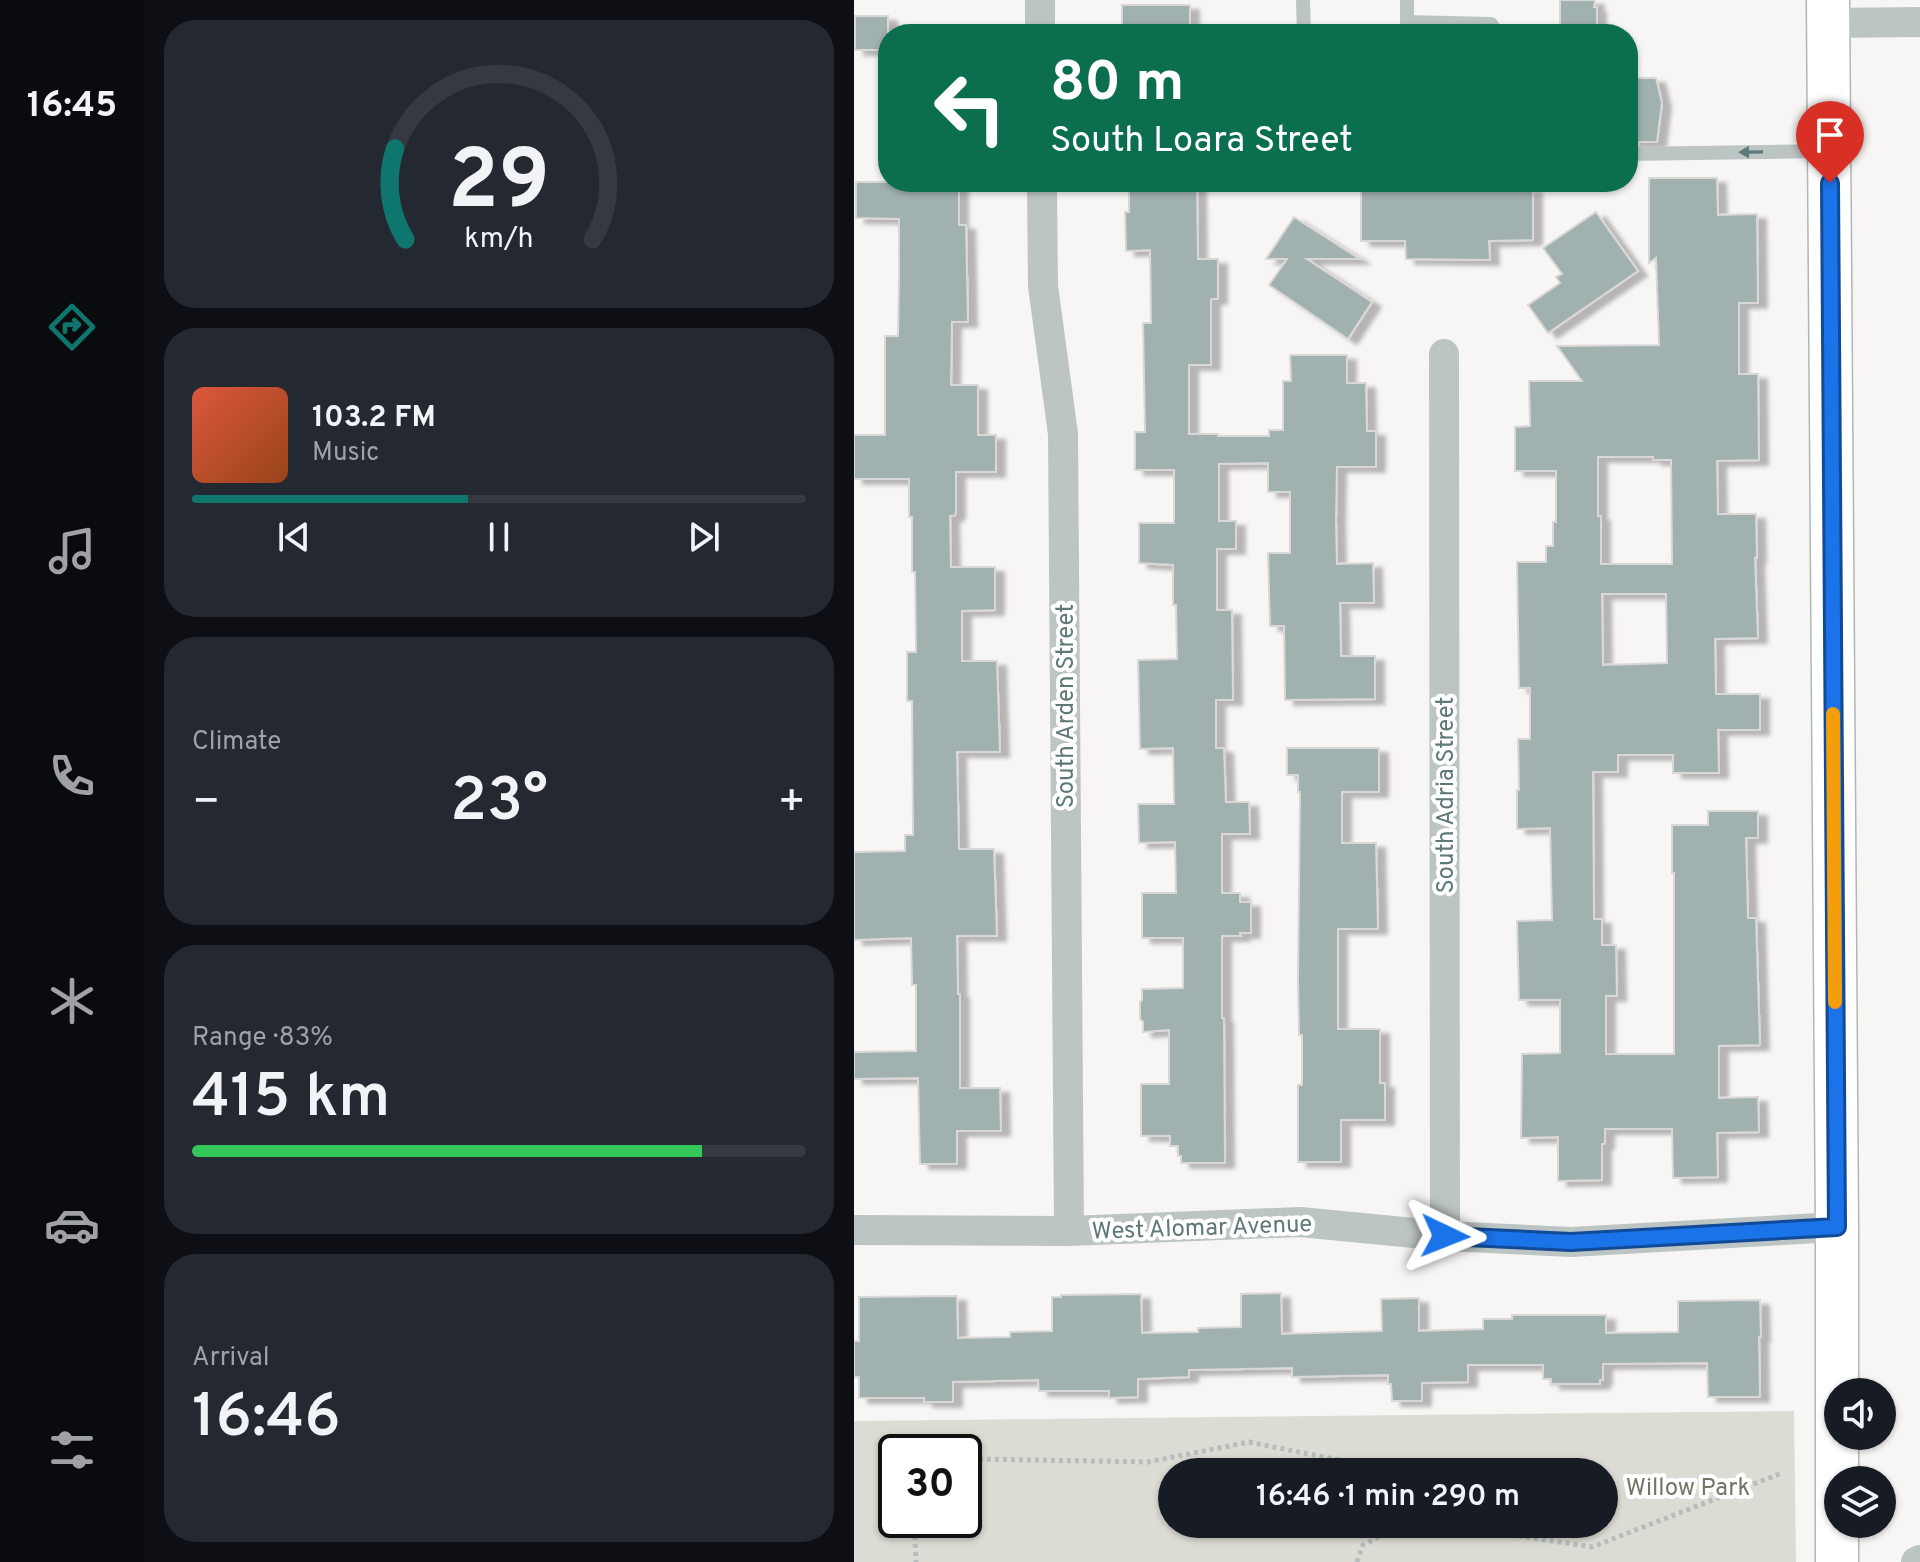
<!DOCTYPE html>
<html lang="en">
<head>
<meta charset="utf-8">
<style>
	:root { --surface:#171b24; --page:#242831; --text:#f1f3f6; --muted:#9ea1a6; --line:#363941; --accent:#0f766e }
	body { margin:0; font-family:Overpass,sans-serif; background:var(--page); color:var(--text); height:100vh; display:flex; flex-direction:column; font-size:30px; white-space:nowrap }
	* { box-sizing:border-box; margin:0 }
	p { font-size:26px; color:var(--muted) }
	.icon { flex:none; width:44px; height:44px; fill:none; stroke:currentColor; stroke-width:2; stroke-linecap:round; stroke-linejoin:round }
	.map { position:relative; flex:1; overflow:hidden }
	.drawer { display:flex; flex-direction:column; gap:20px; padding:20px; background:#0d0f14; width:710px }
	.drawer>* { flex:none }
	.hud { position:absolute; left:24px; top:24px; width:760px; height:168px; border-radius:32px; box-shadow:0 2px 6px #0004; background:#0b6e4f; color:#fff; overflow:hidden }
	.tools { position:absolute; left:970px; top:1378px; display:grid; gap:16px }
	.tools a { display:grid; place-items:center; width:72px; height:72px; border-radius:50%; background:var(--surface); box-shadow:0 2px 6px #0004; font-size:40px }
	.speed { position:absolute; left:24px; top:1434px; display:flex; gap:16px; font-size:40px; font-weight:700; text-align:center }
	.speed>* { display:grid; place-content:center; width:104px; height:104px; border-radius:50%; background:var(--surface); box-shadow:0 2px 6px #0004; line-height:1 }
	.speed .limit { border:4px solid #111; border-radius:12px; background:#fff; color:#111 }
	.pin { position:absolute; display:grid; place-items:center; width:68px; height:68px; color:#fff; margin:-82px -34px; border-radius:50% 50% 50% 0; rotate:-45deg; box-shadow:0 0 8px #0007 }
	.pin .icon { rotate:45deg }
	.me { position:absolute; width:88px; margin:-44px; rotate:92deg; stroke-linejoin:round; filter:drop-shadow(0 0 6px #0008) }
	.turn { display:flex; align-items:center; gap:28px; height:168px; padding:0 40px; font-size:36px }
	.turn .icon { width:104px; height:104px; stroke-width:2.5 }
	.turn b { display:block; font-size:56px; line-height:68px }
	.big { font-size:60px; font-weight:600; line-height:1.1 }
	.drawer .widget { flex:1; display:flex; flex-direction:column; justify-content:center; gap:12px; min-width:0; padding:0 28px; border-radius:32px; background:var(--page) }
	.drawer .dial { align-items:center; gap:0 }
	.dial svg { height:208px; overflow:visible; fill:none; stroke:var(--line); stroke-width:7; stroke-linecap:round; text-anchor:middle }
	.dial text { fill:var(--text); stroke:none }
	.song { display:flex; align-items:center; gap:24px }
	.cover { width:96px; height:96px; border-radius:12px; background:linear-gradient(135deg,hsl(10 70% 55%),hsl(20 70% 35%)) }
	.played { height:8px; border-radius:4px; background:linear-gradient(90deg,var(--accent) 45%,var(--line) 45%) }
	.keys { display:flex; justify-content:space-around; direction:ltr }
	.heat { display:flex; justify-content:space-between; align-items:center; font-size:44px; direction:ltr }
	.charge { height:12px; border-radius:6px; background:linear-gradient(90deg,#34c759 83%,var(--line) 0) }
	.trip { position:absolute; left:304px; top:1458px; width:460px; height:80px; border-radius:40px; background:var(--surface); box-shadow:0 2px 6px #0004; font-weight:600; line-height:80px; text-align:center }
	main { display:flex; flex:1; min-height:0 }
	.tabs { display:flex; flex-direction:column; width:144px; justify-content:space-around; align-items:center; background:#090b0e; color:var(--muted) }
	.tabs .icon { width:56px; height:56px }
	.tabs .active { color:var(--accent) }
	.tabs b { font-size:36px; color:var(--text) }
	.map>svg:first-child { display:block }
	.green { fill:#dcdcd4; fill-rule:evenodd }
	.building { fill:#a1b1b0; stroke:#d9d8d7; stroke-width:2; fill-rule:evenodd; filter:url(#shadow) }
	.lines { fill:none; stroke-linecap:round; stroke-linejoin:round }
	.secondary-casing { stroke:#acb8b7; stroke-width:45 }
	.path { stroke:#b7bdbd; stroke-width:5; stroke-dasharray:4 4; stroke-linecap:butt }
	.lane { stroke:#bcc5c4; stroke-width:14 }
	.street { stroke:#bcc5c4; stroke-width:30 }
	.secondary { stroke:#fff; stroke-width:42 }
	.oneway { fill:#5f7978 }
	.route-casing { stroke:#114b97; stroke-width:20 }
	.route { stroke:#1a73e8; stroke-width:14 }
	.slow { stroke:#f59e0b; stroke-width:14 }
	.labels { text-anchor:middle; stroke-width:8; stroke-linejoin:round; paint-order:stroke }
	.street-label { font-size:24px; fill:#5f7978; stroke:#fff }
	.park-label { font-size:24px; fill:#717763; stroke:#fff }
</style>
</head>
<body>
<main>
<nav class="tabs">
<b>16:45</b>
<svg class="icon active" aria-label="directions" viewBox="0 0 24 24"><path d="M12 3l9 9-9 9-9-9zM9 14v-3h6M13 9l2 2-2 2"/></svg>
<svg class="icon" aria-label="music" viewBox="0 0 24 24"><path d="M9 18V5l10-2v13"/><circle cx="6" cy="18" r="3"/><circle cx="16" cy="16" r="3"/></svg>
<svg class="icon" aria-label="phone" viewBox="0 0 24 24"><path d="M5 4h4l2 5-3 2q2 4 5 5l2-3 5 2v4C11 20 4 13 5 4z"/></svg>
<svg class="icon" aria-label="climate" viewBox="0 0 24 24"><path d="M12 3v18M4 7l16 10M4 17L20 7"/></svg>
<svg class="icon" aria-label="car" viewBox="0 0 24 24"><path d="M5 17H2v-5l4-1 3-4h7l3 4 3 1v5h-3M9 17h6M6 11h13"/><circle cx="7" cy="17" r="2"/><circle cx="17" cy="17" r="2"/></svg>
<svg class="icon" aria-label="filters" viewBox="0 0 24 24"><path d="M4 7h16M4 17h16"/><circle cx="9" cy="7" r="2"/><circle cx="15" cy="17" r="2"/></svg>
</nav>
<section class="drawer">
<div class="widget dial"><svg viewBox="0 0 100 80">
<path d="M14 69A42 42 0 1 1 86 69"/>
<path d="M14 69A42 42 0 0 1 10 34" stroke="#0f766e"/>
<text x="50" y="56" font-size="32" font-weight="700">29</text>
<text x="50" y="72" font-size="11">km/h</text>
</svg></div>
<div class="widget">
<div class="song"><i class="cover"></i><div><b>103.2 FM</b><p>Music</p></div></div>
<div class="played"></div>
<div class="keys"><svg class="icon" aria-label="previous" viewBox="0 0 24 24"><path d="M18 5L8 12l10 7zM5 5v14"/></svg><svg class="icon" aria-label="pause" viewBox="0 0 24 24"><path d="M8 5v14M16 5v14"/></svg><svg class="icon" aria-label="next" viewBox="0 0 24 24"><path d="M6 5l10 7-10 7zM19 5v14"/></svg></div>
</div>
<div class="widget"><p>Climate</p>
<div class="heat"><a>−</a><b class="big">23°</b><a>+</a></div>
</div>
<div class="widget"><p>Range · 83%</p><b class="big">415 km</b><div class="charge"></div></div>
<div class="widget"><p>Arrival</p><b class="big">16:46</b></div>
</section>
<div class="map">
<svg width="1066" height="1562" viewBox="0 0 1066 1562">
	<defs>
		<filter id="shadow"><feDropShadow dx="9" dy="5" stdDeviation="2" flood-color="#0004"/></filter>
	</defs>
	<rect width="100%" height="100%" fill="#f8f6f5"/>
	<path class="green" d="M940 1411 942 1562H0V1421ZM42 1452H110V1520H42ZM318 1472H750V1524H318Z"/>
	<path class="building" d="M706 0H741L740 7H743V34H706Z
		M268 5H336V34H268Z
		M1 16H34V50H1Z
		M774 78H802L808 103 803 142H777L776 127H774Z
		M795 178H863L864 215 903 214 904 303H885V374H904L905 460 863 461 864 514H902L903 558H901L904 638 861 639 862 694H906V730H864L865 773H819V755H764V772H739L740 919H748V945H762L763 996H752V1054H820V873H818V825H854V811H904V838H892L894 918H902L906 1045 865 1046V1098L904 1097 905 1132 863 1133 864 1177 819 1178 818 1129H751V1144H748V1180L704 1181V1137L667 1138 668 1054 706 1053V1000H665L663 921 698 920 696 828 663 829V790H665L664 739H676V688H665L663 562H692V546H699V522H702V471H661V427L676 426 675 381H728L703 346 805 345 802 258 795 263ZM744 457H799V460H817L818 564H747V516H744ZM748 594H812L813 663 749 665Z
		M2 182H105V225H112L114 322H98L97 385H124V435H142V472H102V513L100 516H96L97 567H141V610L108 611V661H143L146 752H103L105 849H140L143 936H103L104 994H106V1088H146L147 1131H103V1164H66L64 1078 0 1079V1052L62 1051V985H58L57 938 0 940V852L51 851V835H59L58 701H53V652H62L61 572H58V517H55V479H0V435H31V336H44L45 279V219L2 218Z
		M275 182H343L344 259H364V299H357V365H335V434H364V436H415V430H429V381H437L436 355H493V383H512L513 431H522V467H483L482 520 483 564 519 563 520 603H486L487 656H521V699L431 700 430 626H416L414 553H436V492H414V463L365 464V521H382V549H363V610H378L379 700H362V748H370L372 802H395L396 834H368V893H386V902H397V933H386L387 936H368V1018H370L371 1163H327V1156H324V1146H316V1136H287V1084H315V1030L289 1032V1022L286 1019V1002L288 1000V989L329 988V938H288V893H322L321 842 285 843 284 804H320L319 748 286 749 284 660 323 659 322 605H319V565L285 563V523H320V470H281V432H291L289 323H297L296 250 272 251 271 212H275Z
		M553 186 679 188V240L635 241 636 260 552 259 551 241H507V189H523V187Z
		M742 212 784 271 694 333 674 305 706 283 702 277 708 274 689 248Z
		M440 217 506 259H453L518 302 494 339 415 285 433 259H412Z
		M433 748H525V792H488V843H522L524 929H484V1029H526V1083H531V1120H487V1162H444V1085H448V1035H445L444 979 446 792H444V775H433Z
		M427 1293 428 1334 528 1331 527 1299 565 1298V1331L629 1329V1319H658V1315H752V1333L824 1332V1301L906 1300 907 1337H905L906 1397H854L853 1363 749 1364V1380H746V1384H697V1379H689V1365H614V1382L568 1383V1401H538L537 1384H534V1375L438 1377V1368L335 1370V1377L284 1379V1397L255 1398V1391H185L184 1380 99 1382V1402H70V1398H5V1377H0V1341H5V1297L103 1296 104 1338 156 1337V1332L198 1331V1297H207V1295L287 1294 288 1333 344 1332V1328L387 1327V1294Z"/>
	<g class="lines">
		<defs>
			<path id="secondary" d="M974 0 983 1227V1562"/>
		</defs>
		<use href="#secondary" class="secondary-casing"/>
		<path class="path" d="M110 1464 121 1459 294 1462 395 1442 525 1468 526 1472
			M60 1520 62 1562
			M585 1524 738 1547 928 1473
			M503 1562 509 1545 550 1524"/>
		<path class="lane" d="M449 0 450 34
			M553 0V22L637 24 644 34
			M774 154 971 151"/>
		<path class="street" d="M186 0V34
			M974 23 1066 22
			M188 182 189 286 209 434 215 1231
			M590 354 591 1236
			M0 1230 215 1231 446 1222 591 1236 717 1242 983 1227
			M1062 1562 1066 1560"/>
		<use href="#secondary" class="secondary"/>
	</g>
	<defs><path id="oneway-solid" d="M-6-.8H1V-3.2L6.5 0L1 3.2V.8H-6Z" transform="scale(2)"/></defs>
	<use class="oneway" href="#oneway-solid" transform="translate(897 152) rotate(179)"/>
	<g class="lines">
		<defs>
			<path id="route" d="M591 1236 717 1242 983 1227 976 183"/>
		</defs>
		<use href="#route" class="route-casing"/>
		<use href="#route" class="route"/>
		<path class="slow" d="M979 714 981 1002"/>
	</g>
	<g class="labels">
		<g class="street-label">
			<text transform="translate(211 706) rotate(-90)" y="8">South Arden Street</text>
			<text transform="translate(591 795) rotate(-90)" y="8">South Adria Street</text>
			<text transform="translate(348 1227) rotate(-2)" y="8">West Alomar Avenue</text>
		</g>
		<g class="park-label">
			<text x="834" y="1495">Willow Park</text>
		</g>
	</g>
</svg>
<div class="tools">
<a><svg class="icon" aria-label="sound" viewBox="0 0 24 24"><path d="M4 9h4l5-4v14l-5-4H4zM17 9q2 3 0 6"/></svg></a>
<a><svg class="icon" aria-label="layers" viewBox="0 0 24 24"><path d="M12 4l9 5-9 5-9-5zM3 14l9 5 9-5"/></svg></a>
</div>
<div class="speed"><div class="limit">30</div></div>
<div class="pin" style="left:976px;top:183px;background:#d93025"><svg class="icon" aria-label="arrive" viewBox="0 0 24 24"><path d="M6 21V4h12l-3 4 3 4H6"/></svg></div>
<svg class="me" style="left:591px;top:1236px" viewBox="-20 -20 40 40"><path d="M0-17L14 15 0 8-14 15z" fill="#1a73e8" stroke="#fff" stroke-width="4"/></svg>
<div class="trip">16:46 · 1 min · 290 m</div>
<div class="hud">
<div class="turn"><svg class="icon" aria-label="left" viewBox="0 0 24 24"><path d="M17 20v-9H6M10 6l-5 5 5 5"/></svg><div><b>80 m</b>South Loara Street</div></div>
</div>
</div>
</main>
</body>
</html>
